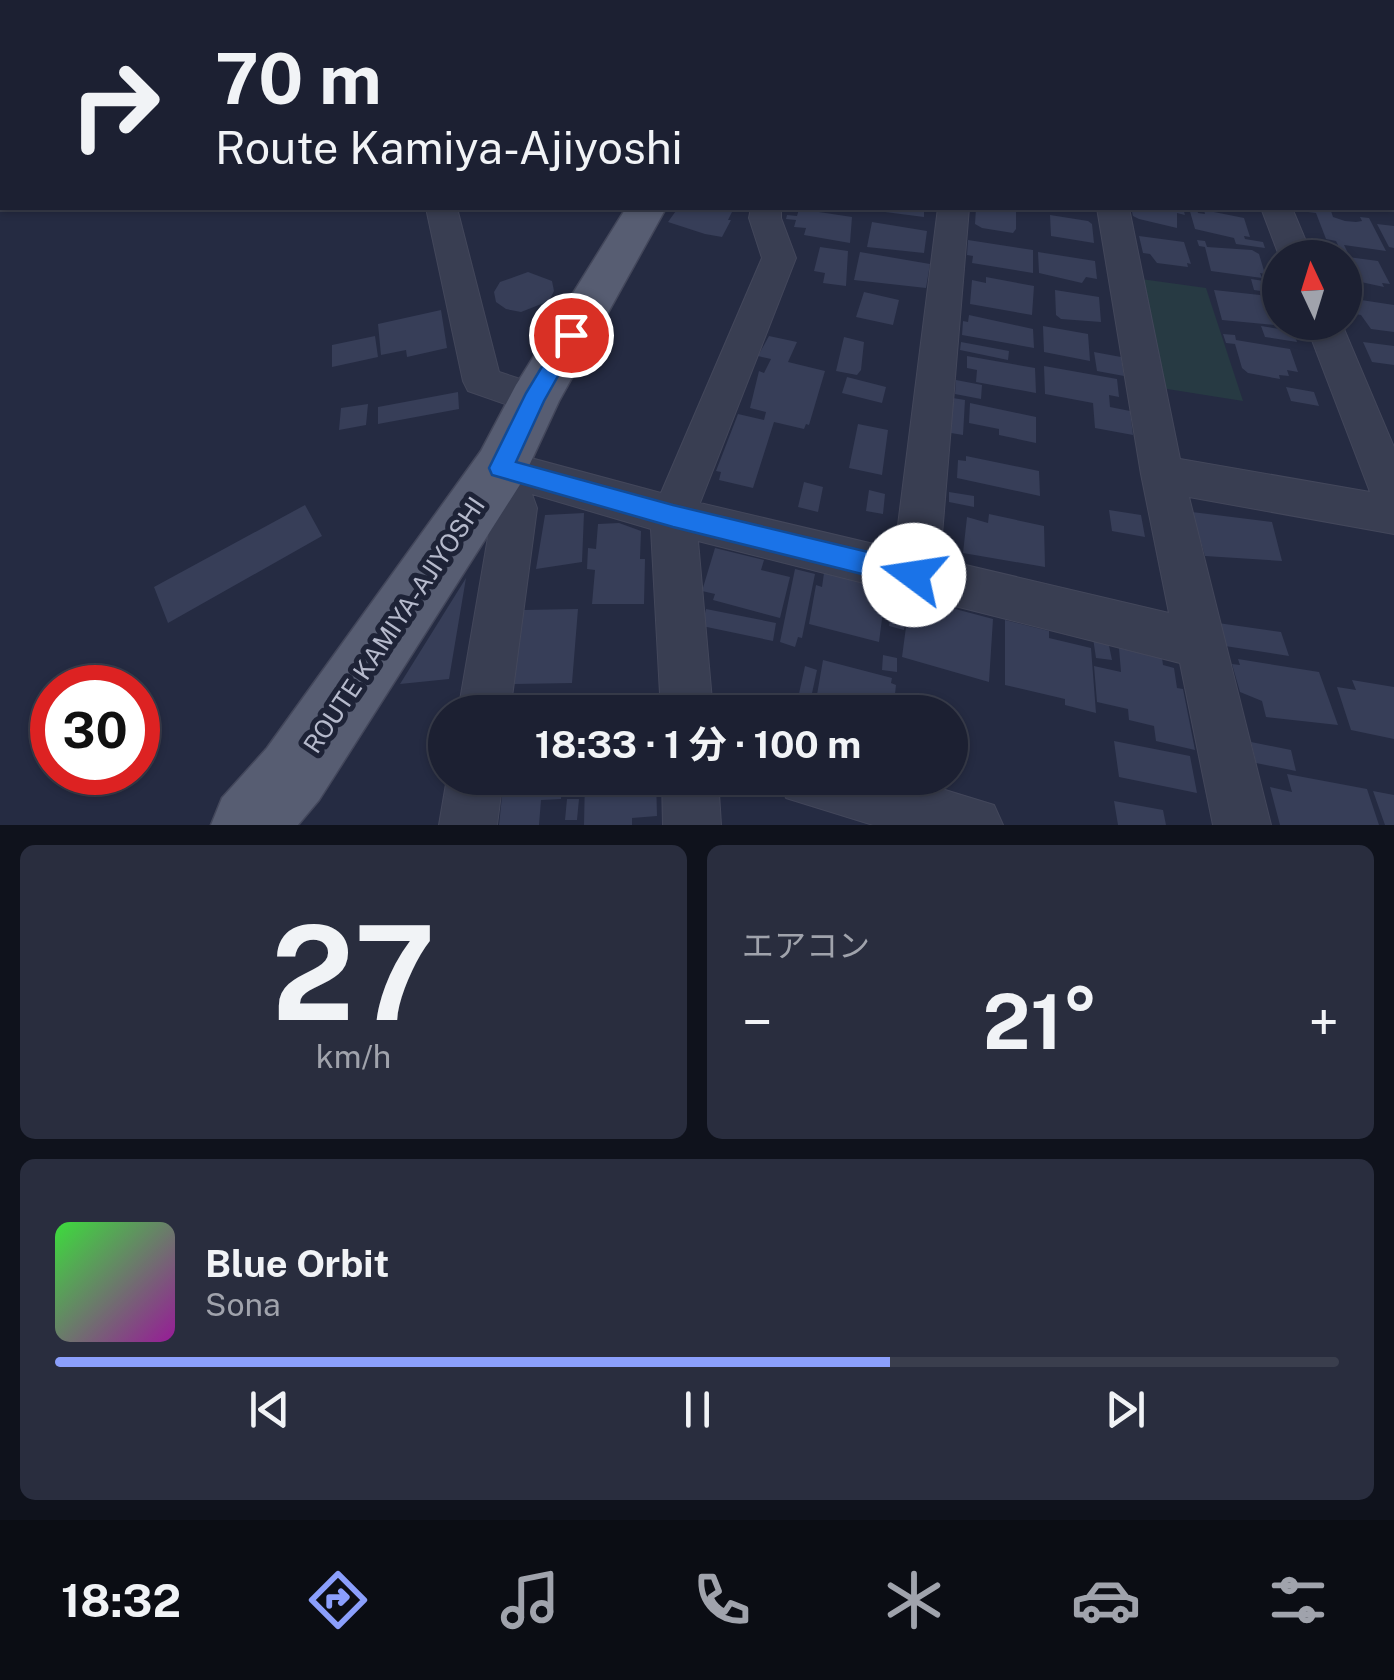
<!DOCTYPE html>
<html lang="ja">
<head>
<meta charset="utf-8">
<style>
	:root { --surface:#1c2032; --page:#292d3e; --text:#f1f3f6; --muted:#a0a3ac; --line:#3a3e4d; --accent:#8b9ffc }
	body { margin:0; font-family:"Public Sans","Noto Sans JP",sans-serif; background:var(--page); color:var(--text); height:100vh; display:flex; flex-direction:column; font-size:38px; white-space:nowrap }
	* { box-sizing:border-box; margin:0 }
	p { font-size:32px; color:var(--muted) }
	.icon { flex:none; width:55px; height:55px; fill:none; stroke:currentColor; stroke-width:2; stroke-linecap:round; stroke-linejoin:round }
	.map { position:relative; height:825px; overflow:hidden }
	.details { display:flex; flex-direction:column; gap:20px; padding:20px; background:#0f121c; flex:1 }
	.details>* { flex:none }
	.guide { position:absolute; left:0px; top:0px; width:1395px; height:210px; box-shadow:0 2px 8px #0004,0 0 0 2px var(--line); background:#1c2032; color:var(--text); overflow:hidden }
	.needle { width:65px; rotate:356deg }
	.controls { position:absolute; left:1262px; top:240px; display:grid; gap:20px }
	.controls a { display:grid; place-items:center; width:100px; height:100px; border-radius:50%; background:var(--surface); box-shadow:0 2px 8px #0004,0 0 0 2px var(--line); font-size:50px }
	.speed { position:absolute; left:30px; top:665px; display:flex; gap:20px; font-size:50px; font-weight:700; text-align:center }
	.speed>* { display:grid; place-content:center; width:130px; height:130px; border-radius:50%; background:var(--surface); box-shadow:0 2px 8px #0004,0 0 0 2px var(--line); line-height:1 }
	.speed .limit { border:15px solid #d22; background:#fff; color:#111 }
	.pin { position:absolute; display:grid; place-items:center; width:85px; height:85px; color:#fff; margin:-42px; border:5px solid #fff; border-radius:50%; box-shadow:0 2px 10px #0007 }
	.me { position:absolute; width:110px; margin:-55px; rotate:284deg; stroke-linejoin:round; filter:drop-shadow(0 0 8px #0008) }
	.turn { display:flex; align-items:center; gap:35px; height:210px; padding:0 50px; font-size:45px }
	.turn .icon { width:130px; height:130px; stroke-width:2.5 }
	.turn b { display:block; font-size:70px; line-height:85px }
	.big { font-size:75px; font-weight:700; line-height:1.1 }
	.details .tile { flex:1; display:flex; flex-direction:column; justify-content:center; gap:15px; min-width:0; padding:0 35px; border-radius:15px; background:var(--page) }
	.details .dial { align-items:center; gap:0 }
	.dial b { font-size:130px; line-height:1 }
	.song { display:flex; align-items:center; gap:30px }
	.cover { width:120px; height:120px; border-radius:15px; background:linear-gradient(135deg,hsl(120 70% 55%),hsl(300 70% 35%)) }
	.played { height:10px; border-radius:5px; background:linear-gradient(90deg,var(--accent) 65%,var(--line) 65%) }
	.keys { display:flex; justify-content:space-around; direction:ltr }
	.heat { display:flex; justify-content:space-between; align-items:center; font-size:55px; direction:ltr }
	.details .tiles { flex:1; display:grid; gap:20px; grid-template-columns:1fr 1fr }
	.tile:last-child { grid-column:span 2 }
	.trip { position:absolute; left:428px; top:695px; width:540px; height:100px; border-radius:50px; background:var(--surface); box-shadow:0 2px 8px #0004,0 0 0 2px var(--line); font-weight:700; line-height:100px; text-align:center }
	.tabs { display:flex; height:160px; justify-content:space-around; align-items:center; background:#0b0d14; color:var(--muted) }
	.tabs .icon { width:70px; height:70px }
	.tabs .current { color:var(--accent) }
	.tabs b { font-size:45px; color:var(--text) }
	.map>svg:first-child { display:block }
	.green { fill:#273a43 }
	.building { fill:#373e58 }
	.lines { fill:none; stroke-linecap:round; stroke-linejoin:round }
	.minor-casing { stroke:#43475b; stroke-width:2 }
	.major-casing { stroke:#43475b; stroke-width:3 }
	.minor { fill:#393e52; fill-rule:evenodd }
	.major { fill:#575d72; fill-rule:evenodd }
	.route { fill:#1a73e8; stroke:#114b97; stroke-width:2.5 }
	.labels { text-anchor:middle; stroke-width:10; stroke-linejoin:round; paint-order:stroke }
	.street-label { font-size:25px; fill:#b6bacc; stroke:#1e2337 }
</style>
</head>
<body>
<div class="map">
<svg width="1394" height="825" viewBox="0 0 1394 825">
	<rect width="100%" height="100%" fill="#252b42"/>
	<path class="green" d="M1141 279 1206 288 1243 401 1161 388Z"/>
	<path class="building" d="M678 208 727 210 732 212 728 220H731L722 237 705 234 668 222Z
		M885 208H924V217L885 212Z
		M976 208H1016V229L1013 233 982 228 975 224Z
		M1131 208H1183L1185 215 1177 213V228L1139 219 1133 216Z
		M1189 208H1197L1198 213 1205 214 1204 210 1244 218 1250 237 1244 236 1245 239 1263 242 1265 248 1236 244 1234 238 1195 229Z
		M1307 208 1331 211 1333 217 1345 221 1356 222 1362 221 1360 217 1369 218 1386 251 1344 245 1348 253 1324 249 1321 243 1338 245 1336 241 1326 239 1316 213 1308 212Z
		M799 209 852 217 850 243 804 235 806 228 794 227 796 220 786 219 787 215 797 216Z
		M1050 215 1088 221 1092 224 1094 243 1051 236Z
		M872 222 927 231 924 253 867 247Z
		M1377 224 1394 226V248L1389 247Z
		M1139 236 1184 242 1191 264 1187 263 1188 267 1157 263 1150 254 1143 253Z
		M968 240 1033 250V273L972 263 973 256 967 255Z
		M1197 240 1205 241 1207 247 1252 250 1259 254 1265 274 1260 273 1262 278 1211 271 1205 247 1199 246Z
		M820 247 848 251 846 286 823 283 825 273 814 271Z
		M860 252 930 264 926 288 854 280Z
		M1038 252 1095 261 1097 279 1086 277 1082 283 1039 273Z
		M1348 257 1378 261 1390 284 1382 283 1384 287 1347 279Z
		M528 272 552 281 554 291 549 301 521 312 506 309 496 302 494 292 500 282Z
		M986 277 1034 286 1032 315 970 304 972 280 986 283Z
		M1251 279 1277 283 1280 294 1254 290Z
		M1055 290 1099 297 1101 322 1061 319 1056 315Z
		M1214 290 1260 295 1269 300 1274 325 1222 320Z
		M864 292 899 300 893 325 856 317Z
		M1348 298 1394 305V332L1371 329 1361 315 1355 314Z
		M441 310 447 348 407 357 406 350 381 355 378 324Z
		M969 315 1033 329 1034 348 962 335 963 321 968 322Z
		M1043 326 1088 334 1090 361 1044 352Z
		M1261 326 1293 331 1297 342 1265 337Z
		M1223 334 1235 335 1236 340 1290 349 1298 372 1287 370 1289 376 1279 375 1280 379 1248 373 1242 368 1235 344 1226 343Z
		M375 336 378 357 332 367V345Z
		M769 336 797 342 788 362 825 371 809 425 806 424 804 429 774 422 753 488 719 480 721 472 716 471 738 414 764 420 766 412 750 408 759 371 764 373 771 359 758 356Z
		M844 337 864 342 861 370 857 375 836 371Z
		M961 342 1009 351 1008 360 960 350Z
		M1363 342 1394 346V365L1372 362Z
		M1094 352 1121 357 1124 376 1097 371Z
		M967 356 1035 368 1036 393 976 382 977 370 967 368Z
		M1044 366 1117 379 1119 397 1109 395 1110 407 1130 411 1133 435 1095 428 1093 403 1045 394Z
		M847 377 886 387 882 403 842 393Z
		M956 380 982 385 981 399 955 394Z
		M1286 387 1314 392 1319 406 1291 401Z
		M458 392 459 409 378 424V407Z
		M953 398 965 400 963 435 951 433Z
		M970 403 1036 417V443L999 435V429L969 423Z
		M368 404 366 425 339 430 341 408Z
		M858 424 888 430 882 475 849 468Z
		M966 456 1039 471 1040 496 957 478 958 460 966 461Z
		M804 482 823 487 818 512 798 507Z
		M869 490 885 494 883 514 866 511Z
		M949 492 974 496V507L949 502Z
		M305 505 322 536 168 623 154 587Z
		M1109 510 1141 515 1145 537 1112 531Z
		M1192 512 1272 522 1282 561 1205 556Z
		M584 513 582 562 536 569 545 515Z
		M989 514 1044 526 1045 567 963 553 967 517 988 523Z
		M619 523 641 531 640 559H645L644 604H592L595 570 587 569 588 548 596 549 598 524Z
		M715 548 764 560 761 570 790 577 780 618 713 600 715 594 702 591Z
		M795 569 815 574 802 638 798 637 795 647 780 642Z
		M824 573 886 588 879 642 809 624 816 585 822 587Z
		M466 578 449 679 400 684Z
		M910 597 993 619 989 682 902 657Z
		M893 598 907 601 904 630 889 626Z
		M578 609 572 683 514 684 523 610Z
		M706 609 776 623 773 641 702 626Z
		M1005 620 1049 631V638L1091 648 1096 713 1065 705V699L1005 685Z
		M1218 623 1281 632 1289 656 1225 646Z
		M1093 638 1108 641 1112 660 1096 658Z
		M1119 648 1162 658 1163 665 1174 668 1177 688 1183 689 1195 750 1156 741 1154 726 1129 720 1128 709 1097 702 1094 666 1121 672Z
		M883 655 897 658V672L882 670Z
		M1238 659 1319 672 1338 725 1266 717 1262 701 1240 692 1232 664 1240 665Z
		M823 660 892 678 891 683 896 685 893 712H814Z
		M805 666 817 670 808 712H795Z
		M1352 680 1394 687V739L1351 730 1337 687 1356 690Z
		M1114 741 1190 756 1197 793 1119 777Z
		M1251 742 1291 750 1296 771 1256 763Z
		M1287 774 1367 789 1379 825H1280L1270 787 1292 792Z
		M504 778H563L561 799 541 800 539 825H499Z
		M585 778H656L657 816 632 818V825H584Z
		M1373 791 1394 795V825H1385Z
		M567 799H579L577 820H565Z
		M1114 801 1163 810 1166 825H1118Z"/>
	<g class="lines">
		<defs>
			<path id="minor" d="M1063 0H1090L1091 2H1065Z
				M1169 0H1211L1212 2H1168Z
				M1392 55H1394V69H1392Z
				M1392 123H1394V142H1392Z
				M426 208H457L499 372 548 388 554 399 548 410 534 414 468 391 463 381Z
				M751 208H781V218L796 258 700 503 895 549 938 208H969L940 559 1169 613 1141 474 1097 208H1129L1180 459 1370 492 1305 322H1341L1394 447V534L1189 497 1271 825H1213L1180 663 698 541 713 712H661L651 529 532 494 537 508 510 712H458L493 508 480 467 486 455 501 450 661 493 762 258 749 218Z
				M1261 208H1292L1313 258H1280Z
				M447 778H503L497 825H439Z
				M662 778H718L721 825H663Z
				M778 778H906L994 805 1003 825H873L786 798Z"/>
			<path id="major" d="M626 208H666L559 401 521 483 319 800 298 825H211L222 798 267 748 481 451 516 385Z"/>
		</defs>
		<use href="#minor" class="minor-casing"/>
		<use href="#major" class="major-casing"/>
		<use href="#minor" class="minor"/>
		<use href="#major" class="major"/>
	</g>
	<path class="route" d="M571 328 581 335 544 401 516 462 673 505 914 563 924 567 928 575 924 584 914 587 673 527 492 475 489 468 526 393 564 330Z"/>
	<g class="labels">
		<g class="street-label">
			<text transform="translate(394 625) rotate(-56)" y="9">ROUTE KAMIYA-AJIYOSHI</text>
		</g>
	</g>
</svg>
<div class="controls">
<a><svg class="needle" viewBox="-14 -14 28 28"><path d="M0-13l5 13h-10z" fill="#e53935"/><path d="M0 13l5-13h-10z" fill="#a0a3ac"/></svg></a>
</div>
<div class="speed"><div class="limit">30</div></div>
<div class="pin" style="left:571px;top:335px;background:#d93025"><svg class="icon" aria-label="arrive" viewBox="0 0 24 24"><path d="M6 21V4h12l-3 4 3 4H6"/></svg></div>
<svg class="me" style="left:914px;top:575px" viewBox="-20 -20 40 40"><circle r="19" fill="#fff"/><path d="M0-13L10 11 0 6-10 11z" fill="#1a73e8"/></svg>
<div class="trip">18:33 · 1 分 · 100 m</div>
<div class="guide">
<div class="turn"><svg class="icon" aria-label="right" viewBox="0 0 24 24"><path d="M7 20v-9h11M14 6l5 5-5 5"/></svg><div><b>70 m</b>Route Kamiya-Ajiyoshi</div></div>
</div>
</div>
<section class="details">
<div class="tiles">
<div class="tile dial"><b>27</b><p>km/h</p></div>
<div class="tile"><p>エアコン</p>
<div class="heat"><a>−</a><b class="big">21°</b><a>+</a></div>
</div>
<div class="tile">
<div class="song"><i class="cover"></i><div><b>Blue Orbit</b><p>Sona</p></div></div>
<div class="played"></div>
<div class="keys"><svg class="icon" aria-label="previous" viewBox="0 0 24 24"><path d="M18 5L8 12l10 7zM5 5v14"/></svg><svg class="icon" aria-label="pause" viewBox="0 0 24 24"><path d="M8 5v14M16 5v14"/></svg><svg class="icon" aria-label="next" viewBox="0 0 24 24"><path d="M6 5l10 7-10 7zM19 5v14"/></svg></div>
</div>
</div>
</section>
<nav class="tabs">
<b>18:32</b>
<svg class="icon current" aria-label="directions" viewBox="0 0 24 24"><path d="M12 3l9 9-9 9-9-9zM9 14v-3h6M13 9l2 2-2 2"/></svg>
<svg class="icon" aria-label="music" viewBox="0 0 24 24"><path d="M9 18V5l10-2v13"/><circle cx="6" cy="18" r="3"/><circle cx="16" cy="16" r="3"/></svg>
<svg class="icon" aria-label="phone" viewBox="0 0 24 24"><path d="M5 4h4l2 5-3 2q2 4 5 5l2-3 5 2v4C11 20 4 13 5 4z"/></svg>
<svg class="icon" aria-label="climate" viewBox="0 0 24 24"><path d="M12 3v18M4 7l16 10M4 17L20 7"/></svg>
<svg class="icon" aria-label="car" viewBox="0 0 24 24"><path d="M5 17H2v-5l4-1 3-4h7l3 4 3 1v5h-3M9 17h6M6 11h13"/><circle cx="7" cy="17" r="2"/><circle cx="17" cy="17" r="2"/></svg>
<svg class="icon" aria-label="filters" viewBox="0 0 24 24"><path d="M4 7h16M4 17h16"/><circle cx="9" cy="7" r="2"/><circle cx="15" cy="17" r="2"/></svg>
</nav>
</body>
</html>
